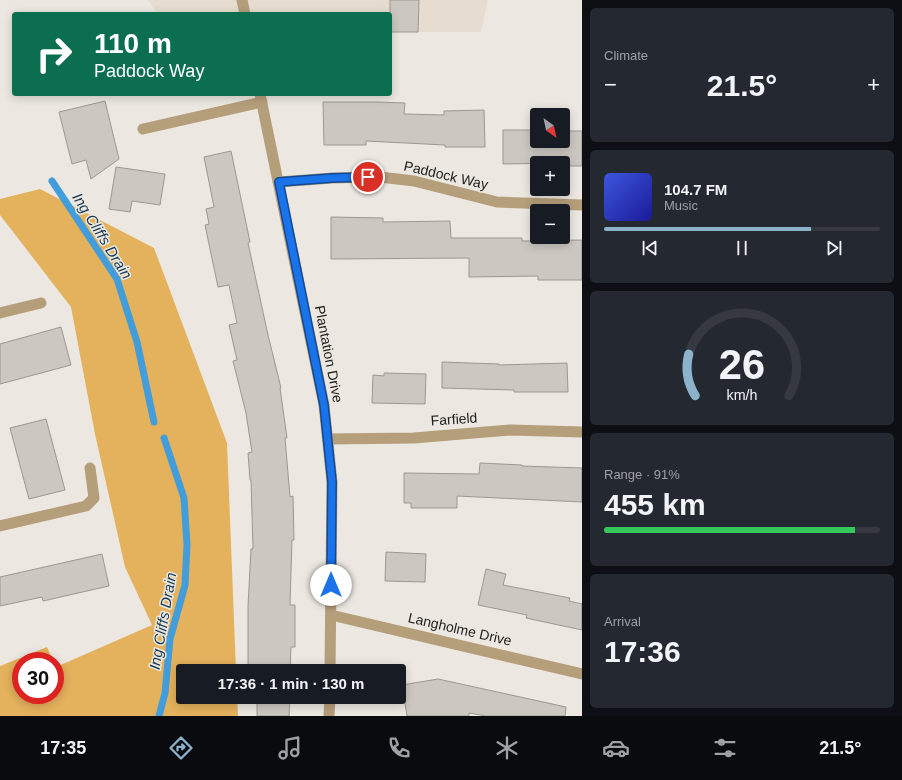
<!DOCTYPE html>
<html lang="en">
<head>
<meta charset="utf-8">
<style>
	:root { --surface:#171b24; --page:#242831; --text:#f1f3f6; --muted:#9ea1a6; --line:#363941; --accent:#8cb3cb }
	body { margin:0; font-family:Arial,sans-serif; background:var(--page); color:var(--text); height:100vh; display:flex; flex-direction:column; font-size:15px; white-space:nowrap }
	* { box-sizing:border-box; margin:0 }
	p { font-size:13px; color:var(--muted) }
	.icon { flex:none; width:22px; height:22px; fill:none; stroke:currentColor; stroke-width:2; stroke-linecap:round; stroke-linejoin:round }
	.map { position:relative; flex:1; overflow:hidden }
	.sheet { display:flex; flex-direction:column; gap:8px; padding:8px; background:#0d0f14; width:320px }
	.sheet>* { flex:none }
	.guide { position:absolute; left:12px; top:12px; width:380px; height:84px; border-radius:4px; box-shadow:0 2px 10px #0003; background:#0b6e4f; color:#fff; overflow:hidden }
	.needle { width:26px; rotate:147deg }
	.controls { position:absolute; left:530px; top:108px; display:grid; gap:8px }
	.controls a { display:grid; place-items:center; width:40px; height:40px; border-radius:4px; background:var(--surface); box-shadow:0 2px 10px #0003; font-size:20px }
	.speed { position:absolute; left:12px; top:652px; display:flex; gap:8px; font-size:20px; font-weight:700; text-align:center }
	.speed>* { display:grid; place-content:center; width:52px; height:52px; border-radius:50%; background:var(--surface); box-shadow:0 2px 10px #0003; line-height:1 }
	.speed .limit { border:6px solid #d22; background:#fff; color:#111 }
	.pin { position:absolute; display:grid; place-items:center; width:34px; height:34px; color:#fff; margin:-17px; border:2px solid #fff; border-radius:50%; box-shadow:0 1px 4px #0007 }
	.me { position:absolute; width:44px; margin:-22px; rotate:0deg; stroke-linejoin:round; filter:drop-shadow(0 0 3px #0008) }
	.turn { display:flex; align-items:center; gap:14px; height:84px; padding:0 16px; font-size:18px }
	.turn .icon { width:52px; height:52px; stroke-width:2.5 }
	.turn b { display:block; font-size:28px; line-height:34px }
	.big { font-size:30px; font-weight:800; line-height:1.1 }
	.sheet .widget { flex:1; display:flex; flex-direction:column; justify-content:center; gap:6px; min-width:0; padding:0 14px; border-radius:6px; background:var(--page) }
	.sheet .dial { align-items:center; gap:0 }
	.dial svg { height:104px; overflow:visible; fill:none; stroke:var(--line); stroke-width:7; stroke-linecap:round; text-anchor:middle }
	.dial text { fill:var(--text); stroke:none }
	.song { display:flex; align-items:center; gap:12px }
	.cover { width:48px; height:48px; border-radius:6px; background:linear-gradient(135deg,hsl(230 70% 55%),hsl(240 70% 35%)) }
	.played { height:4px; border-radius:2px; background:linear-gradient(90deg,var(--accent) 75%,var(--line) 75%) }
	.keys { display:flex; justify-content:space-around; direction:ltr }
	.heat { display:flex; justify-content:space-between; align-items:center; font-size:22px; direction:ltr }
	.charge { height:6px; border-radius:3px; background:linear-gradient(90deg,#34c759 91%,var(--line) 0) }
	.trip { position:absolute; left:176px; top:664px; width:230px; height:40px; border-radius:4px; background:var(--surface); box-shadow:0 2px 10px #0003; font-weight:800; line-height:40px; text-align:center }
	.dock { display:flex; height:64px; justify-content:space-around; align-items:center; background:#090b0e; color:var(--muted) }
	.dock .icon { width:28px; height:28px }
	.dock .selected { color:var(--accent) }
	.dock b { font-size:18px; color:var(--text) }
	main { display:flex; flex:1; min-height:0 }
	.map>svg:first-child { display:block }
	.built { fill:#e6ddd0 }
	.green { fill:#e4b15c }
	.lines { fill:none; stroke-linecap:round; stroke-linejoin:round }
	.stream { stroke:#429dda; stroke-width:7 }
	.building { fill:#ccc7c1; stroke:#9b9791 }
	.minor { stroke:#b59e7a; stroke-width:11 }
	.route-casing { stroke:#114b97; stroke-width:10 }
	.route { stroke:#1a73e8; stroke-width:7 }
	.labels { text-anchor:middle; stroke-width:3; stroke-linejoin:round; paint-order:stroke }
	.street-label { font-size:14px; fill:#22201e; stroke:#ece8e1 }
	.water-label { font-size:15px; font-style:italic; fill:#113750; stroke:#ece8e1 }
</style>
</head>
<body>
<main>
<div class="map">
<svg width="582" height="716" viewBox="0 0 582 716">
	<rect width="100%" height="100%" fill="#ece8e1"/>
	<path class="built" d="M148 0H487V4L481 32H390V14H158Z"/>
	<path class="green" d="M40 189 154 248 227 443 236 671H183V697H237L238 716H0V666L47 647 53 661H21V695H55V666L56 667 152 625 125 567 95 434 71 307 0 215V199Z"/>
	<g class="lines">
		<path class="stream" d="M52 181 117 279 137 342 154 422
			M159 716 165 693 170 639 185 585 187 545 184 498 164 438"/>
	</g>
	<path class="building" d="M390 0H419L418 32H390Z
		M105 101 119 159 91 179 86 160 72 164 59 112Z
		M323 102H376L405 103 404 114 444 115V111L484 110 485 147H445V145L366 141V145H324Z
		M503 130H537V141H563V131H582V166H563V163L503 164Z
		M231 151 250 242 248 243 268 335 281 388H280L287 438H285L290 497 293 496 294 540H292L290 605H295V647H291L290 671H248V606L251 549H253L251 480H250L248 453 252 452 246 413 233 361 237 360 229 325 237 323 229 285 218 287 205 225 209 224 206 209 214 207 204 157Z
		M116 167 165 174 160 205 132 201 130 212 109 209Z
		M331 217 383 218V222L450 221 451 238H522V241L582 240V280H538V276L469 277V258L331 259Z
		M61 327 71 365 0 384V344Z
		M442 362 499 364V365L567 363 568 392H514V390L442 388Z
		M384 373 426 374 425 404 372 403 373 375 384 376Z
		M46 419 65 490 29 499 10 428Z
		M480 463 522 465V466L582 468V502L457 496V508H411V503H404V473L479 474Z
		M386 552 426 554 425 582 385 581Z
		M102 554 109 586 43 601 42 597 0 606V577Z
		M486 569 506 574 503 585 570 598 569 601 582 604V630L526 618 527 615 478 605Z
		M438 679 566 707 565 716H486L469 713V716H407L402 685Z
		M248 697H290L289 716H257V703H247Z"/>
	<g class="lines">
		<path class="minor" d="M242 0 245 14
			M260 94 324 405 332 482 330 671
			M143 129 262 102
			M279 182 332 178 380 177 414 181 497 202 582 205
			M0 313 41 303
			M328 439 414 438 510 430 582 432
			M0 526 86 506 94 498 90 468
			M331 615 582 674
			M329 716 330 697"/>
	</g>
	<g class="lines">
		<defs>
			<path id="route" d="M331 585 332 482 324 405 279 182 332 178 368 177"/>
		</defs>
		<use href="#route" class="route-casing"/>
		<use href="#route" class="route"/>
	</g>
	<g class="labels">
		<g class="street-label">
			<text transform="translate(446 175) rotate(13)" y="5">Paddock Way</text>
			<text transform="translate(329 354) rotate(79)" y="5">Plantation Drive</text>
			<text transform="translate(454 419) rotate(-4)" y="5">Farfield</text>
			<text transform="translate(460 629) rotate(13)" y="5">Langholme Drive</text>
		</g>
		<g class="water-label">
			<text transform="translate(102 236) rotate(58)" y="5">Ing Cliffs Drain</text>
			<text transform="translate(163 621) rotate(-80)" y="5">Ing Cliffs Drain</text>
		</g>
	</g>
</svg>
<div class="controls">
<a><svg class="needle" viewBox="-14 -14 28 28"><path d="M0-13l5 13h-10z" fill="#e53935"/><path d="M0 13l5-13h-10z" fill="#9ea1a6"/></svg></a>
<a>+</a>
<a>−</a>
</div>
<div class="speed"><div class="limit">30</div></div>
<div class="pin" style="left:368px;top:177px;background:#d93025"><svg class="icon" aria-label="arrive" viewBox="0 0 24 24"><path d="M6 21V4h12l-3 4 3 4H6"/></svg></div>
<svg class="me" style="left:331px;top:585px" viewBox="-20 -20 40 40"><circle r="19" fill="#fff"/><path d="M0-13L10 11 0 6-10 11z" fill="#1a73e8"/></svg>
<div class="trip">17:36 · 1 min · 130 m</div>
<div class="guide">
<div class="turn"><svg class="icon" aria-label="right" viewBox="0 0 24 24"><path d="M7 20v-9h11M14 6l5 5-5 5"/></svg><div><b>110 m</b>Paddock Way</div></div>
</div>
</div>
<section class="sheet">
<div class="widget"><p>Climate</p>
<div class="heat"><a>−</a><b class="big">21.5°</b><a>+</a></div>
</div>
<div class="widget">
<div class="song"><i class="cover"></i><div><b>104.7 FM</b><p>Music</p></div></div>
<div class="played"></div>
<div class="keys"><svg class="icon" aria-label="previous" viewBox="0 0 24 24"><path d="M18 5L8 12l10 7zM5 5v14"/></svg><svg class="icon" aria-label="pause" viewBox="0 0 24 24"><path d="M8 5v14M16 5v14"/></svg><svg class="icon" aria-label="next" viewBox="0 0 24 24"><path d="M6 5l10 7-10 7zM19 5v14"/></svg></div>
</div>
<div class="widget dial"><svg viewBox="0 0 100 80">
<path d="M14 69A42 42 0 1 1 86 69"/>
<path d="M14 69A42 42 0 0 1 9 37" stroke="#8cb3cb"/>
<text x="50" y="56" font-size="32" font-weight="700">26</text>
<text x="50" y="72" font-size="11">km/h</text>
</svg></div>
<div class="widget"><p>Range · 91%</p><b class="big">455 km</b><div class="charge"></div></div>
<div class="widget"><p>Arrival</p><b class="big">17:36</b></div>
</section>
</main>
<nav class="dock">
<b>17:35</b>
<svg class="icon selected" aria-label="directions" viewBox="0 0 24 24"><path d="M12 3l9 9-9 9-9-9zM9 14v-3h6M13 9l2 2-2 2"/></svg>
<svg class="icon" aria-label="music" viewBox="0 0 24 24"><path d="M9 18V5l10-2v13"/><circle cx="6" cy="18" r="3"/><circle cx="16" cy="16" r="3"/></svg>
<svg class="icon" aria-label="phone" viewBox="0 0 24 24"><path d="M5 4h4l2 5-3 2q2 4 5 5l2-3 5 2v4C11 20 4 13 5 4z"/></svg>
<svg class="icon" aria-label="climate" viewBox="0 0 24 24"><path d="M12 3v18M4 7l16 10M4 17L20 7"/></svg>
<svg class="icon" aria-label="car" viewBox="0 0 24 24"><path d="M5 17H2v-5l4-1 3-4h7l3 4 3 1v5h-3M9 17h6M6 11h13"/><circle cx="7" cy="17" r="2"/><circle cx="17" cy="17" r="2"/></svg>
<svg class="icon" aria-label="filters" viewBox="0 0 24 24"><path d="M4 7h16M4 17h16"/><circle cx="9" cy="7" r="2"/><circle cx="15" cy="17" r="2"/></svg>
<b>21.5°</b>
</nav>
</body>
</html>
